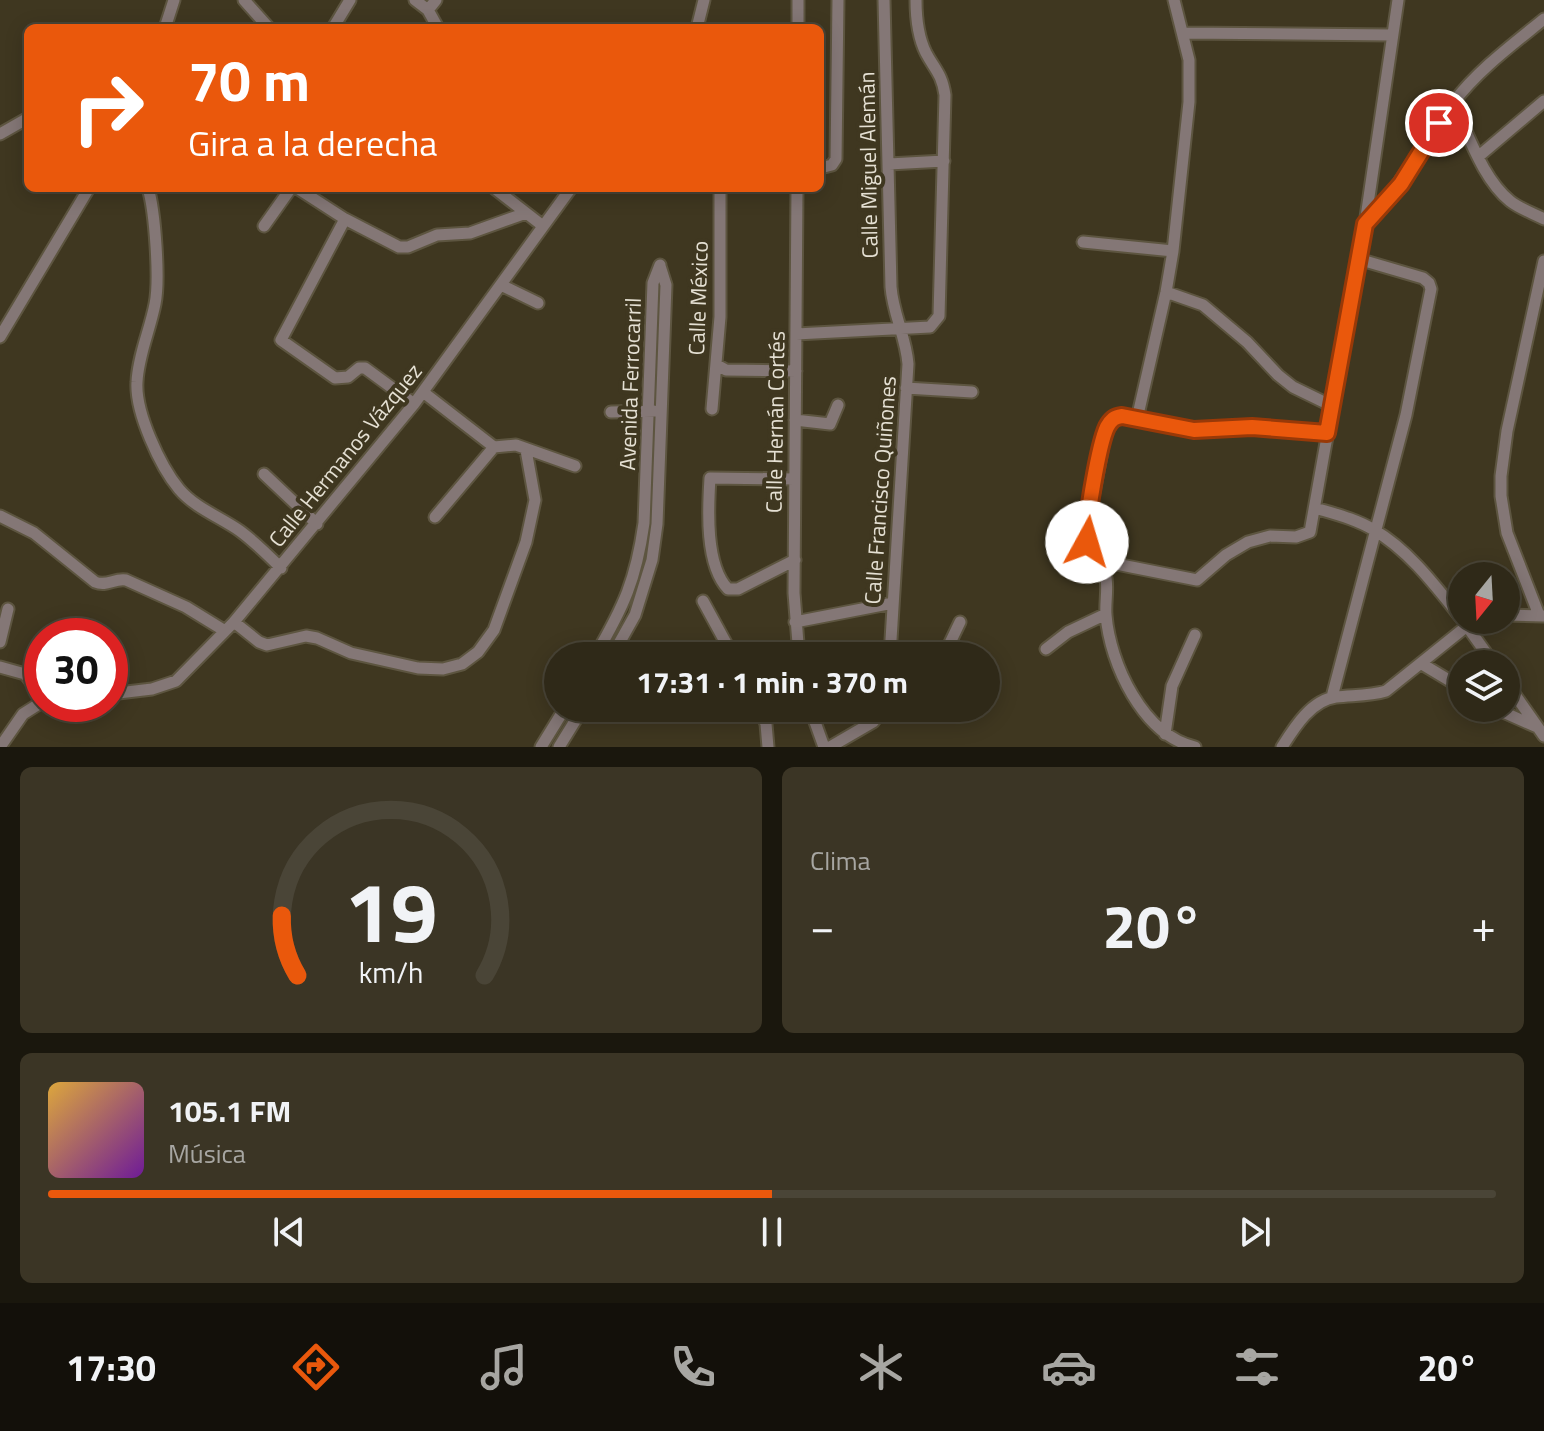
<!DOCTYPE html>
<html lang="es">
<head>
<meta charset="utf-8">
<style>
	:root { --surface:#2f2918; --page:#3b3525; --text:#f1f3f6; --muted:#a7a6a2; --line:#4a4537; --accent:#ea580c }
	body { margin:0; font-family:"Titillium Web",sans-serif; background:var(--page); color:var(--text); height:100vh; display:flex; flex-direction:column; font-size:30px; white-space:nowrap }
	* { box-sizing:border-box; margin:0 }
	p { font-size:26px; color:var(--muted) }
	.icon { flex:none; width:44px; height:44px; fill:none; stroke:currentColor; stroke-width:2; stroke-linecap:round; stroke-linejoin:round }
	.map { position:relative; height:747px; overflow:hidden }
	.details { display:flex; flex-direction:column; gap:20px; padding:20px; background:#1a170d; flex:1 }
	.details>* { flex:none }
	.top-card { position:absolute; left:24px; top:24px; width:800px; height:168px; border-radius:12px; box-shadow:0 4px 20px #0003,0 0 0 2px var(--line); background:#ea580c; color:#fff; overflow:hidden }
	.needle { width:52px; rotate:198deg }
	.fabs { position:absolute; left:1448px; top:562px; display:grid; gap:16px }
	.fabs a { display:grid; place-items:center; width:72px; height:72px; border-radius:50%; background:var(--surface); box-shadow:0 4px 20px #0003,0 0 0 2px var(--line); font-size:40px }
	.speed { position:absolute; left:24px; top:618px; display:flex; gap:16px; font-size:40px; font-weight:700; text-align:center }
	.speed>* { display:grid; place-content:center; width:104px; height:104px; border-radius:50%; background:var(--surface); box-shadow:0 4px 20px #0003,0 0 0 2px var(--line); line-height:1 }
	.speed .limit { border:12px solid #d22; background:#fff; color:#111 }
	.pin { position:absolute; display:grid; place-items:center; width:68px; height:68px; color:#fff; margin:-34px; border:4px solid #fff; border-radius:50%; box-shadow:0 2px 8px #0007 }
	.me { position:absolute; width:88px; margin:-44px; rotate:6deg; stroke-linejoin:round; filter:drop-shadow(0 0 6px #0008) }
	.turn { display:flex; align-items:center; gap:28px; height:168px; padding:0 32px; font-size:36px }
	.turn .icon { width:104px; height:104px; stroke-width:2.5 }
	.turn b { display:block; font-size:56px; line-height:68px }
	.big { font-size:60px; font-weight:700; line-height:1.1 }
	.details .card { flex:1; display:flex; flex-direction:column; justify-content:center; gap:12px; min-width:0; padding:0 28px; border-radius:12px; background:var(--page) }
	.details .dial { align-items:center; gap:0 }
	.dial svg { height:208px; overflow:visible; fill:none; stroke:var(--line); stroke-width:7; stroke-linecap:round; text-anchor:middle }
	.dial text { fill:var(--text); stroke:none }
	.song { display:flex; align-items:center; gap:24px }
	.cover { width:96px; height:96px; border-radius:12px; background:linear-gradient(135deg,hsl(40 70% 55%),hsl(280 70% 35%)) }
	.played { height:8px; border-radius:4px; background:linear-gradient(90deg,var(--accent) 50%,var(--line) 50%) }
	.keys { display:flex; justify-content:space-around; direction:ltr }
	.heat { display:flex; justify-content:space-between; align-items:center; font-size:44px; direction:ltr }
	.details .tiles { flex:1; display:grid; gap:20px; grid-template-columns:1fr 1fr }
	.card:last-child { grid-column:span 2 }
	.trip { position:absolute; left:544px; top:642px; width:456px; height:80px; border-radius:40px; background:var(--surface); box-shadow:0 4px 20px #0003,0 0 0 2px var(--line); font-weight:700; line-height:80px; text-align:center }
	.tab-bar { display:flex; height:128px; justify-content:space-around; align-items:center; background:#13100a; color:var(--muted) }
	.tab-bar .icon { width:56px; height:56px }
	.tab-bar .selected { color:var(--accent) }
	.tab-bar b { font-size:36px; color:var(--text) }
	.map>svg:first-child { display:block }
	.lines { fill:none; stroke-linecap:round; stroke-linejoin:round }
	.minor-casing { stroke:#5d5540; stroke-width:15 }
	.minor { stroke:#847776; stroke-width:11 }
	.route-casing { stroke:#983908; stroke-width:20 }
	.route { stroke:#ea580c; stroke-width:14 }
	.labels { text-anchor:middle; stroke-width:8; stroke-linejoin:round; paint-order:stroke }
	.street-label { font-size:22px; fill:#e5e0d3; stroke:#3f3720 }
</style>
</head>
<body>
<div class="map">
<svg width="1544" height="747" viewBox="0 0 1544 747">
	<rect width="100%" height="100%" fill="#3f3720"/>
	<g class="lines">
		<defs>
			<path id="minor" d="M244 0 269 28
				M415 0 428 10 438 28
				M884 0 891 287C893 314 906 337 908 364L890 656
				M428 10 436 0
				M165 28 174 0
				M333 28 350 0
				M697 28 704 0
				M798 28V0
				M1183 33 1392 35
				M1453 103C1469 135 1482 178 1510 201 1520 209 1533 213 1544 219
				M0 134 28 118
				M1479 156 1544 101
				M889 164 944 161
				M820 168 832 165 836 159 838 0
				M148 188C155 211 160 280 155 304 150 330 138 356 137 382 135 412 160 466 179 489 195 508 220 517 240 531 255 542 268 555 281 568
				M297 188 345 219 399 247H408L437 235 470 233 526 213
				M494 188 543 226
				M797 188 794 593 799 656
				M345 219 281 340 335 378 348 377 359 368H365L414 404
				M1365 224C1402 186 1421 145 1453 103 1478 70 1512 45 1544 19
				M264 226 291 188
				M1083 242 1173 251
				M501 285 538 303
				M1166 292 1203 305 1247 342 1278 375 1293 387 1332 406
				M796 334 930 327 939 316 945 95C942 74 935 70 926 53 918 37 916 18 916 0
				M0 337 89 188
				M717 365 726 370 796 371
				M906 388 972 392
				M423 392 494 447 516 445 575 466
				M712 409 720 317V188
				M611 412 654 411
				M1137 419 1166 292 1173 251 1189 102V60L1174 0
				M795 420 830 424 838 405
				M264 474 317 524
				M794 479 710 478C708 509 705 565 728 589H738L795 560
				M1315 508C1335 514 1356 519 1374 530 1410 551 1437 588 1462 619
				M0 516 34 533 95 582C107 587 114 578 126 580L186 607 225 631
				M435 517 494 447
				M1101 561 1197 580 1226 555 1248 542 1270 536 1296 537 1310 532 1365 224 1398 0
				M703 601 733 656
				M1506 615 1543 616
				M1539 615 1507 533 1501 496V476L1507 431 1544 261
				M234 622 259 642 267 645 306 636 317 638 351 653 418 668 443 669 462 664 478 652 494 630 526 542 535 500 526 450
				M795 622 893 603
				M1464 622 1494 664
				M0 642 8 609
				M1046 649 1068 632 1106 614
				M595 656C624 606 636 580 644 523L653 283 660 265
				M612 656 635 615 652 560 657 524 666 285 660 266
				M935 656 949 645 960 622
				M1422 664 1462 688
				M0 667 25 674 42 696
				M1506 682 1544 736
				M110 694 152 689 176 681 234 622 414 404 571 188
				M1332 697 1406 415 1431 289 1429 283 1423 278 1358 259
				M760 708 766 724 768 747
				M810 708 824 747
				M1494 708 1537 727
				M1165 734 1172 686 1195 635
				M0 747 23 714 42 702
				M541 747 565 708
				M559 747 583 708
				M830 747 873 722 884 708
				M1195 747C1143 735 1110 664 1106 615 1105 603 1108 590 1106 578 1103 560 1088 551 1086 533L1106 430 1115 417 1122 416 1194 430 1252 427 1327 433
				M1282 747C1294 728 1311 700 1336 697 1353 695 1369 696 1386 691L1467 626 1478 620"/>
		</defs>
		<use href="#minor" class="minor-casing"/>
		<use href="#minor" class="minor"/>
	</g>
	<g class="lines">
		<defs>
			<path id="route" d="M1087 542C1085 523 1099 444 1107 427 1111 420 1114 417 1122 416L1194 430 1252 427 1327 433 1365 224 1401 184 1439 123"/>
		</defs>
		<use href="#route" class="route-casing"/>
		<use href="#route" class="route"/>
	</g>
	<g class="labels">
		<g class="street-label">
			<text transform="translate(868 165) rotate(-91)" y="8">Calle Miguel Alemán</text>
			<text transform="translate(698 298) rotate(-88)" y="8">Calle México</text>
			<text transform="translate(630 384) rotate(-88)" y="8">Avenida Ferrocarril</text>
			<text transform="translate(775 422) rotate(-89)" y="8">Calle Hernán Cortés</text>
			<text transform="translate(345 455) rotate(-51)" y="8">Calle Hermanos Vázquez</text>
			<text transform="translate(880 490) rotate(-86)" y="8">Calle Francisco Quiñones</text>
		</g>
	</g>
</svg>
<div class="fabs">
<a><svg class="needle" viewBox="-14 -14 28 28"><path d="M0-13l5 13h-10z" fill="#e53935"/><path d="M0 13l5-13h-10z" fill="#a7a6a2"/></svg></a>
<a><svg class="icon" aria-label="layers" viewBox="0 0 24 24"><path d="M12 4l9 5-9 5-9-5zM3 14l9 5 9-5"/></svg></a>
</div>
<div class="speed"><div class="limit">30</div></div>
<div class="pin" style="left:1439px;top:123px;background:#d93025"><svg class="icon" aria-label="arrive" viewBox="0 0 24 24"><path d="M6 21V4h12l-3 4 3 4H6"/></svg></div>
<svg class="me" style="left:1087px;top:542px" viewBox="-20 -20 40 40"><circle r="19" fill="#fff"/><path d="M0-13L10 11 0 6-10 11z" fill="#ea580c"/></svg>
<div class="trip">17:31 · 1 min · 370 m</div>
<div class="top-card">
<div class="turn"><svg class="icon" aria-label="right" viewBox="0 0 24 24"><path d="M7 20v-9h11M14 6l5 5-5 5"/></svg><div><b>70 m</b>Gira a la derecha</div></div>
</div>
</div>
<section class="details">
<div class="tiles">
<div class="card dial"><svg viewBox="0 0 100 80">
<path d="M14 69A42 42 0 1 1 86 69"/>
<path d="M14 69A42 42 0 0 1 8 46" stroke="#ea580c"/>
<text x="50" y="56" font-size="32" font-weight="700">19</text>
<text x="50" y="72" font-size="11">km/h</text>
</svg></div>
<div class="card"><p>Clima</p>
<div class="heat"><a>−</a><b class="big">20°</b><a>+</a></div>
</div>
<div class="card">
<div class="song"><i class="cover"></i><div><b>105.1 FM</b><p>Música</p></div></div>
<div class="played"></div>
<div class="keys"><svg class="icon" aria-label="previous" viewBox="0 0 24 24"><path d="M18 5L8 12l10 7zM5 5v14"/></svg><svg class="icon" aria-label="pause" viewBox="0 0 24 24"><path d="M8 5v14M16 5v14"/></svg><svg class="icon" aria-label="next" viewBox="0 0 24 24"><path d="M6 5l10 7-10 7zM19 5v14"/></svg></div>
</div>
</div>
</section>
<nav class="tab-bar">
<b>17:30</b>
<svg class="icon selected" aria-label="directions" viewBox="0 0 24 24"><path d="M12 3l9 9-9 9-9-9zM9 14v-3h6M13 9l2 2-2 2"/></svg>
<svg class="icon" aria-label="music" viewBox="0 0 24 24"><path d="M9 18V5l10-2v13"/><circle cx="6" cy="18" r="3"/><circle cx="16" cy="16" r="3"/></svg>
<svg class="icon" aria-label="phone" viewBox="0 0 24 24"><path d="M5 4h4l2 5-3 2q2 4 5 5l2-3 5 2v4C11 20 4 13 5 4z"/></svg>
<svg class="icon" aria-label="climate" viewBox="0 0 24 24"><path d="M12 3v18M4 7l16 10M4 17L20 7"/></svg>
<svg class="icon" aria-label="car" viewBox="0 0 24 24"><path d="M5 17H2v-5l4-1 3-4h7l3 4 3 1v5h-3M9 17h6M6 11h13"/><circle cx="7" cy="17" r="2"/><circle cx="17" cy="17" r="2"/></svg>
<svg class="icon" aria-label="filters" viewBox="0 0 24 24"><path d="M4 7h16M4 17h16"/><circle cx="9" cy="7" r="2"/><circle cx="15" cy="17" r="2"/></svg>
<b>20°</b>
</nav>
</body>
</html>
